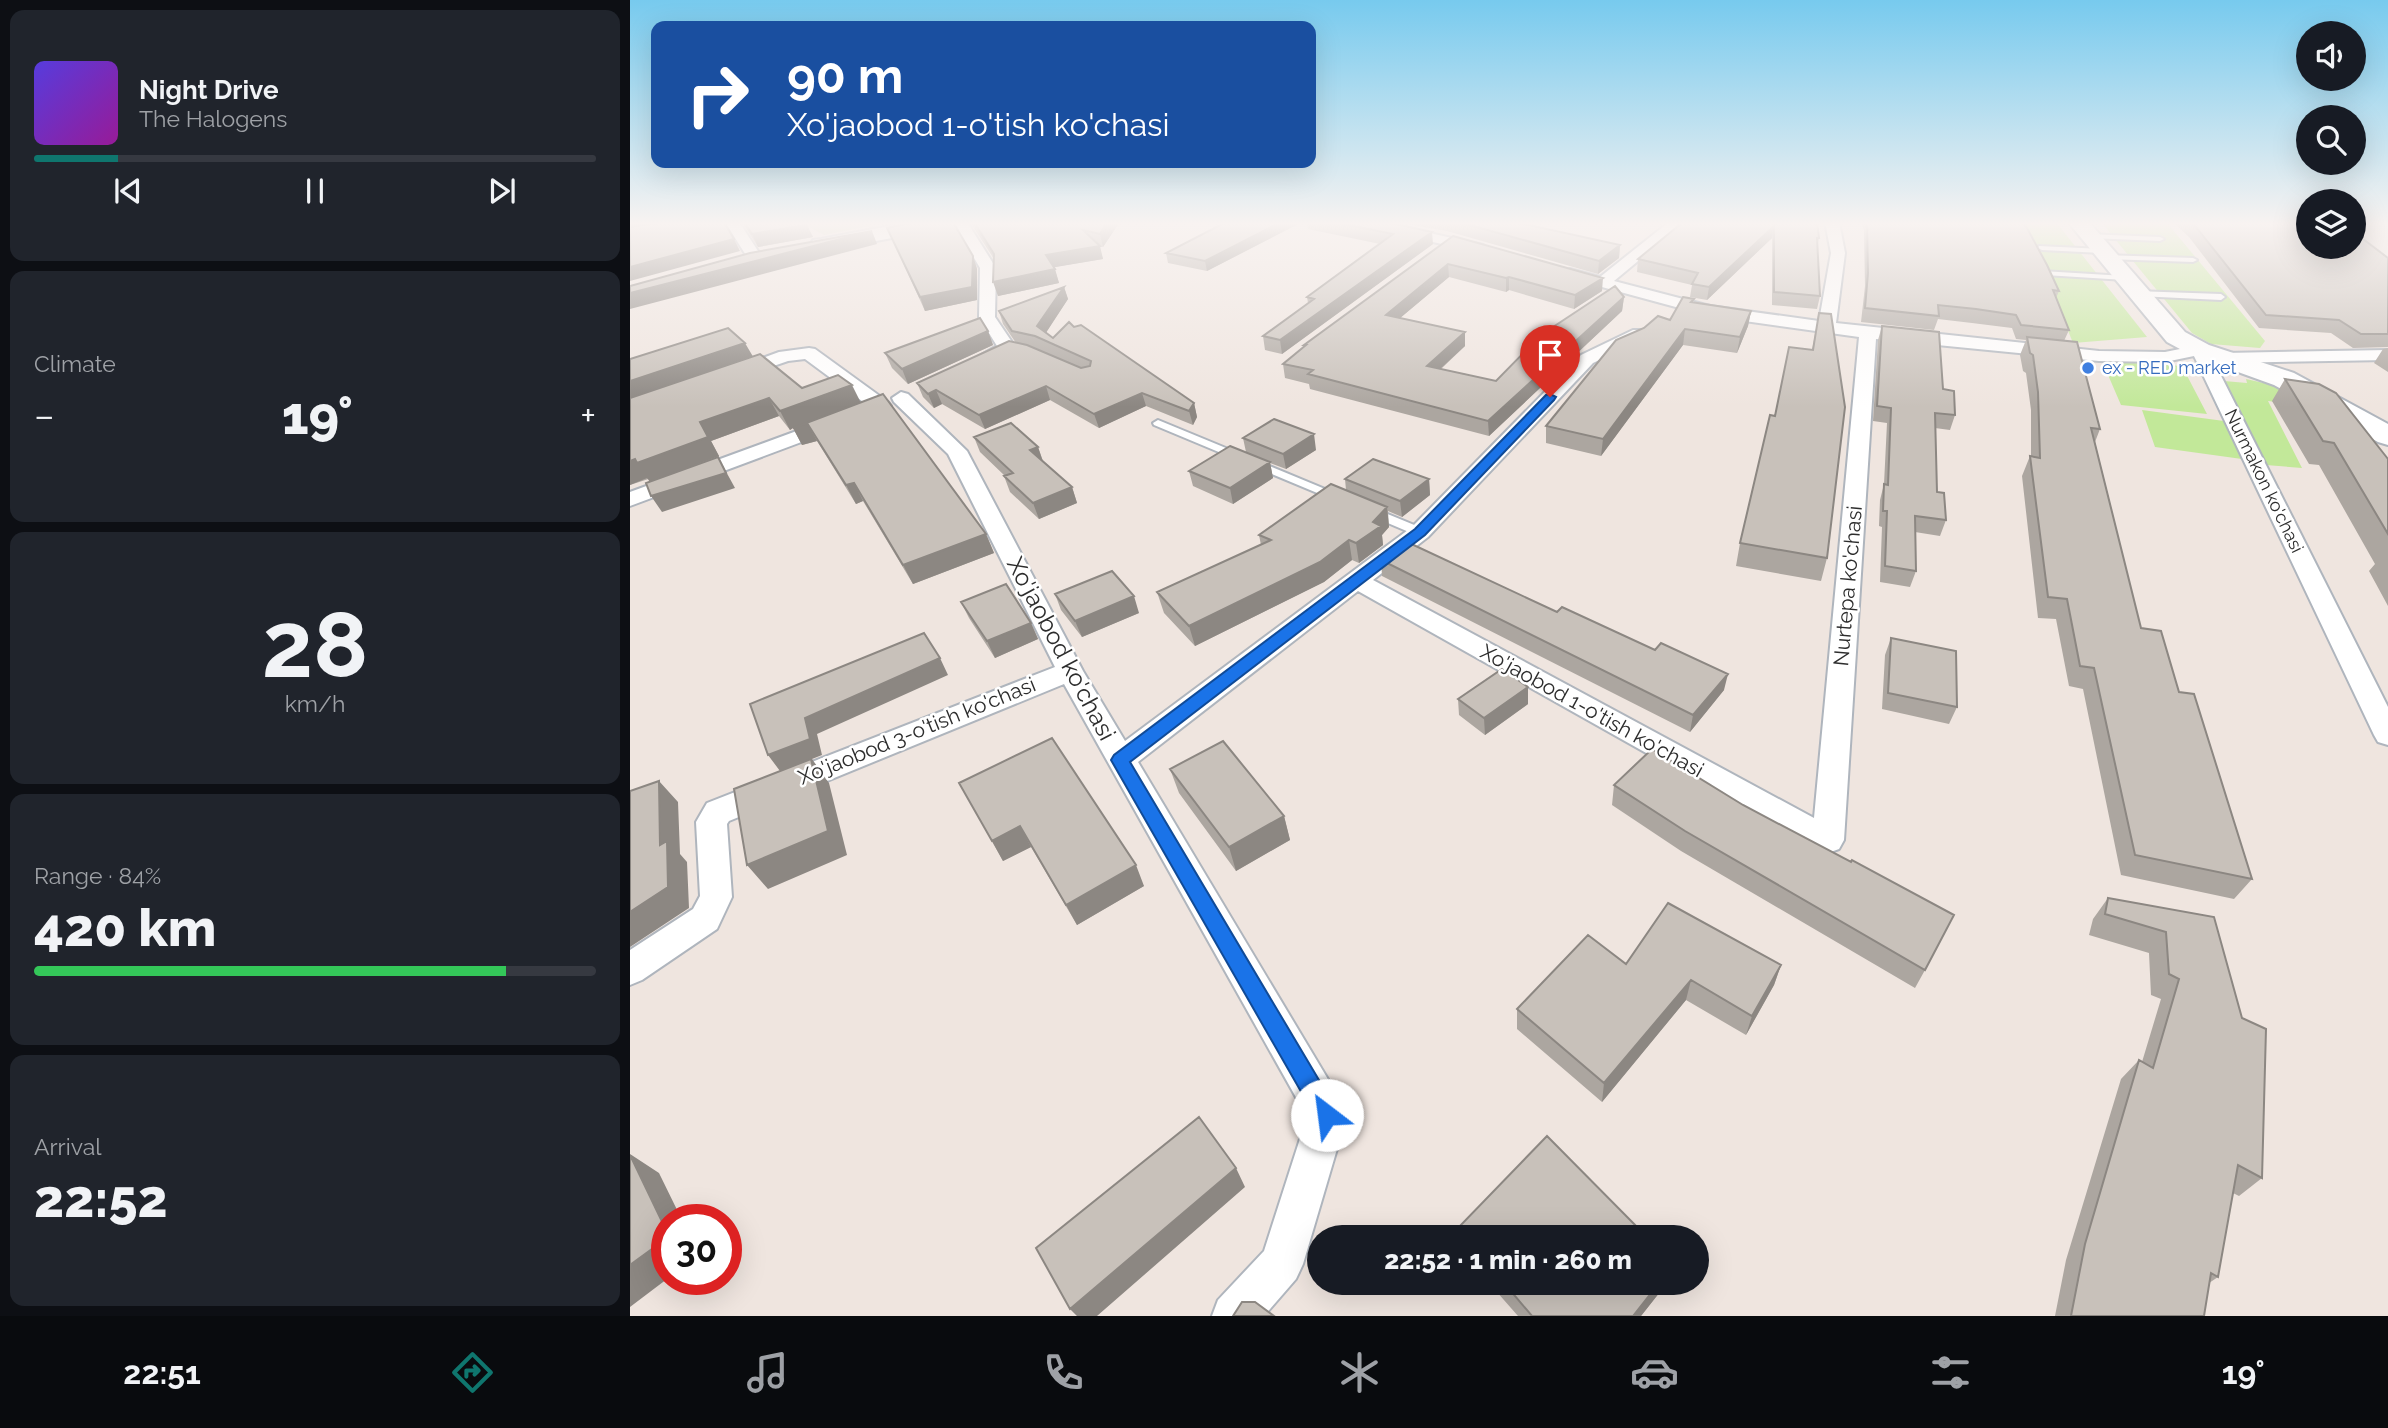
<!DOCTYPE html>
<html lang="en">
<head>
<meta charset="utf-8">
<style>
	:root { --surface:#171b24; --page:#20242c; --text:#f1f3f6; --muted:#9ea1a6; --line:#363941; --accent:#0f766e }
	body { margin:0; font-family:Raleway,sans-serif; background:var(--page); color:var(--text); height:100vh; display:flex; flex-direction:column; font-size:26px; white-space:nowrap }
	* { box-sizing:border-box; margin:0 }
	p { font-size:23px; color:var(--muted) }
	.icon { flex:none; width:38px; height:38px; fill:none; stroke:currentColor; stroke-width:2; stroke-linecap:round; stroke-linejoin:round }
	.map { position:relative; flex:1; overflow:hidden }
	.side { display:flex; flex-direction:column; gap:10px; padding:10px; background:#0d0f14; width:630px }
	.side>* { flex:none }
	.guide { position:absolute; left:21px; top:21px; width:665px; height:147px; border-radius:14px; box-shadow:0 7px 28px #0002; background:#1a4fa0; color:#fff; overflow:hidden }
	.fabs { position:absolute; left:1666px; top:21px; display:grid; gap:14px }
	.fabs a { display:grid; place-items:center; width:70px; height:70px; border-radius:50%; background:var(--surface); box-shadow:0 7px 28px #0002; font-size:35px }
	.speed { position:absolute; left:21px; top:1204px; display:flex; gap:14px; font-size:35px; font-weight:700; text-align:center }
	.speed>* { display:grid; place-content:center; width:91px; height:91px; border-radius:50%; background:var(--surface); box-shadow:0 7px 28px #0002; line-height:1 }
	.speed .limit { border:10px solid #d22; background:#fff; color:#111 }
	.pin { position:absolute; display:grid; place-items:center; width:60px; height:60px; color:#fff; margin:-72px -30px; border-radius:50% 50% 50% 0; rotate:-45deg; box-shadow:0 0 7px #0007 }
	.pin .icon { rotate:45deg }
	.me { position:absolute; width:77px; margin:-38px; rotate:330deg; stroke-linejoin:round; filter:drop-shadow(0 0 5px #0008) }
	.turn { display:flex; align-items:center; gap:24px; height:147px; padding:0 21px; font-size:32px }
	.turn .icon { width:91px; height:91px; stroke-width:2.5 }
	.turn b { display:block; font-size:49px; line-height:60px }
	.big { font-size:52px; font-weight:800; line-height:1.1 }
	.side .widget { flex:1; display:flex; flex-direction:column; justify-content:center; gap:10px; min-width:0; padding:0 24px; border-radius:14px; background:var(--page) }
	.side .dial { align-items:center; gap:0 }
	.dial b { font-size:91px; line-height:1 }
	.song { display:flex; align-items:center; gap:21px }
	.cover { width:84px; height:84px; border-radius:10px; background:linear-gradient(135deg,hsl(250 70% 55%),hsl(300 70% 35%)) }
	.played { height:7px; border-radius:4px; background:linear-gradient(90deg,var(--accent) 15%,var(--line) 15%) }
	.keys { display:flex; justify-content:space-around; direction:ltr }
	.heat { display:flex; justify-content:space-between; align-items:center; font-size:38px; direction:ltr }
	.charge { height:10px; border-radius:5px; background:linear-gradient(90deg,#34c759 84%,var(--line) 0) }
	.trip { position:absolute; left:677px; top:1225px; width:402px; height:70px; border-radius:35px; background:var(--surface); box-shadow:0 7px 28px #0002; font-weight:800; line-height:70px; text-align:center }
	.menu { display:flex; height:112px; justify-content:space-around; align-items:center; background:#090b0e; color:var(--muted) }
	.menu .icon { width:49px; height:49px }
	.menu .on { color:var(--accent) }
	.menu b { font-size:32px; color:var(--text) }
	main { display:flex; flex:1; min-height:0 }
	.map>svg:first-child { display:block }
	.green { fill:#c2e899 }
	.cemetery { fill:#cedab5 }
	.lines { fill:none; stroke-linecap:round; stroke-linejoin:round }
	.lane-casing { stroke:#afb5bd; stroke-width:4 }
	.street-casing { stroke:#afb5bd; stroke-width:4 }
	.secondary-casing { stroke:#afb5bd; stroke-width:4 }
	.lane { fill:#fff; fill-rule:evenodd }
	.street { fill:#fff; fill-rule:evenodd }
	.secondary { fill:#fff; fill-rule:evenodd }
	.wall { fill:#aca6a0 }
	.shaded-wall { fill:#8c8782 }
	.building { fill:#c8c1ba; stroke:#8c8782; stroke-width:2 }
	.route { fill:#1a73e8; stroke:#114b97; stroke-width:2 }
	.shop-dot { fill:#3f7fe0; stroke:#fff; stroke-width:2.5 }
	.labels { text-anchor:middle; stroke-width:5; stroke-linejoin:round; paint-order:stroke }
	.far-shop-label { font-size:18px; fill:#366cbe; stroke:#fff; text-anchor:start }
	.far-street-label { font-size:18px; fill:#2d2d2d; stroke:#fff }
	.street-label { font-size:21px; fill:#2d2d2d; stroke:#fff }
	.near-street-label { font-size:24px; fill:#2d2d2d; stroke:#fff }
</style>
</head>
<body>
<main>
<section class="side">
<div class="widget">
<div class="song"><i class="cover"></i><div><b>Night Drive</b><p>The Halogens</p></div></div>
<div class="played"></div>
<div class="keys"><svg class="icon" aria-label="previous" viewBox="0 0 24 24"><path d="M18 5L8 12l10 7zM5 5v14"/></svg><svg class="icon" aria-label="pause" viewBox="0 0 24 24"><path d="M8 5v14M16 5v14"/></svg><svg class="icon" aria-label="next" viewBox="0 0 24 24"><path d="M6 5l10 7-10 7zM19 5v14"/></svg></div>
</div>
<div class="widget"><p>Climate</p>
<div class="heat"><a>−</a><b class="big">19°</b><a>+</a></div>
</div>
<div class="widget dial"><b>28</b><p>km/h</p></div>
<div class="widget"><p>Range · 84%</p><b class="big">420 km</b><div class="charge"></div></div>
<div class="widget"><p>Arrival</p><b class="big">22:52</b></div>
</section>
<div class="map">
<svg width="1758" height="1316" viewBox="0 0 1758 1316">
	<rect width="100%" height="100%" fill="#efe5df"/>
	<path class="green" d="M1385 222H1426L1517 337 1443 343 1405 248Z
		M1471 222 1538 224 1635 341 1630 348 1581 344 1562 333Z
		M1472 361 1552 366 1577 414 1491 405Z
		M1616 379 1669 391 1702 409 1638 401 1672 468 1636 465 1594 381 1617 383Z
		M1512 410 1594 421 1612 459 1525 447Z"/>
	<path class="cemetery" d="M170 222H260L194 235Z"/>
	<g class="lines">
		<defs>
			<path id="lane" d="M1457 234 1530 237 1534 239 1530 241 1460 238H1457Z
				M1409 246 1472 249 1476 251 1472 253 1412 250 1408 248Z
				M1474 255 1563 258 1567 260 1563 262 1477 259 1473 257Z
				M1412 271 1495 276 1499 278 1495 280 1415 275 1411 273Z
				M1505 291 1591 294 1595 297 1591 300 1508 296 1504 293Z
				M528 420 712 496 714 498 712 500H704L524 425 523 423Z
				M743 508 794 529 796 532 790 536 786 535 739 515 737 512Z"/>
			<path id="street" d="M95 222H109L132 257 129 260H119Z
				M323 222H337L366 268 365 317 386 348 383 352 350 366 341 361 367 346 349 317 350 268Z
				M723 222H751L853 245 860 249 853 253 730 226Z
				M1039 222H1055L984 281 1080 306 1189 321 1201 253 1195 222H1209L1215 253 1206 323 1469 351 1535 352 1570 345 1576 346 1758 707V745L1748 742 1744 735 1564 356 1535 362 1469 361 1246 339 1214 840 1209 849 1198 853 1187 849 728 591 508 762 711 1101 717 1115 673 1264 666 1279 634 1316H582L588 1300 634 1251 677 1117 434 684 99 821 97 824 102 897 87 929 12 980 0 985V950L63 909 70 896 66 822 77 803 425 667 318 454 264 402 262 398 271 392 278 394 337 451 453 671 495 741 782 527 951 355 1003 330H1015L1018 334 1015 338 963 363 798 537 743 580 1184 818 1229 337 1079 316 935 277 932 274 940 269 970 277Z
				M179 348 185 349 258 402 261 406 258 410H244L175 359 158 361 106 379 97 374 100 370 149 352Z
				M1758 350V360L1594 363 1585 358 1594 353Z
				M202 418 209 420 212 424 209 428 0 506V492Z"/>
			<path id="secondary" d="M280 222H327L317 228 191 251 183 250 180 245 183 240 191 239Z
				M1438 222H1459L1555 332 1579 345 1664 373 1758 424V445L1748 442 1644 385 1561 355 1537 342Z"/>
		</defs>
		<use href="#lane" class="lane-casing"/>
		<use href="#street" class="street-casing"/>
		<use href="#secondary" class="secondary-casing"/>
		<use href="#lane" class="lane"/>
		<use href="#street" class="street"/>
		<use href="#secondary" class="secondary"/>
	</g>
	<path class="wall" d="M112 222H175L183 237 128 247Z
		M340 222H489V223L473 247 469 246 473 259 424 267 429 283 368 296 364 259Z
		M596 222H672L577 271 538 263 536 253Z
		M677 222H757L803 244 652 354 635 350 633 336 678 303 677 297 750 244 678 229Z
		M764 222H885L990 245 989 258 968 274 817 231Z
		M1053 222H1187L1189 238 1187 247 1190 296 1187 309 1142 305V238L1077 300 1060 297 1062 285 1007 272 1008 259Z
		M1231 222H1392L1429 291 1426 298 1439 330 1434 341 1470 429 1465 442 1511 628 1549 692 1622 879 1604 899 1491 875 1453 689 1439 686 1426 619 1408 618 1392 476 1400 456 1401 457V410L1396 373 1393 371 1390 355 1396 340 1386 339 1382 328 1342 323 1308 319 1304 330 1231 322 1235 286 1234 230Z
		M1543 222H1678L1758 258V347L1723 348 1701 333 1629 328 1559 237Z
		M257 228 343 256 347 269V300L295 311Z
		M823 236 972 291 944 309 879 290 876 292 819 277 770 318 835 332V346L811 369 866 381 994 297 992 311 859 436 680 389 679 384 655 378 653 364 674 347V345Z
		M434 287 438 299 416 332 423 338 444 327 564 403 567 417 563 425 516 406 469 428 420 400 355 429 312 404 304 408 293 397 287 383 386 343 373 324 369 311Z
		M1063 302 1121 311 1118 326 1107 353 1053 345 971 456 916 443V426L1040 320Z
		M1189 313 1197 558 1191 581 1106 566 1110 543 1145 416 1182 350Z
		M1252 326 1313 389 1325 415 1320 430 1305 428 1307 492 1316 520 1310 536 1285 532 1286 571 1280 587 1250 582 1252 527 1249 526 1250 500 1254 484 1257 423 1243 421 1248 340Z
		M358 331 363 345 278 384 262 368 255 353Z
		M1758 348V372L1744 363 1753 349Z
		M123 356 172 388 230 403 356 534 364 553 283 584 233 501 226 504 187 441 172 445 163 428 160 430 149 416 81 441 89 456 0 485V359Z
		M1655 379 1758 459V606L1739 571 1745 564 1689 465 1679 464 1642 401Z
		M344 437 408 447 413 461 442 487 447 503 409 519 380 492 374 476H375L350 452Z
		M613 438 686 450 656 469 640 463 643 478 603 504 563 486 559 471 616 452Z
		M715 479H799L800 495 772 517 758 511 759 527 752 535 753 545 729 563 722 560 694 582 565 646 534 613 527 592 631 545 629 535 716 490Z
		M751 560 1094 690 1060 732 752 576Z
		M425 594 509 613 452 637 431 610Z
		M331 602 401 623 408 639 365 658 339 618Z
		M1261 638 1327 707 1319 724 1252 709 1255 655Z
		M898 687V704L855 735 829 715 828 699Z
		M540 769 654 816 660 840 606 871 549 793Z
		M329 783 514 886 447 925 401 847 373 861Z
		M984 785 1295 970 1285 988 1051 851 982 805Z
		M1478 898 1584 917 1632 1178 1609 1196 1603 1193 1588 1277 1579 1283 1574 1316H1425L1436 1260 1491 1079 1509 1060 1512 1062 1531 999 1521 995 1519 953 1459 935 1463 919Z
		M996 964 1151 965 1144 985 1116 1035 1056 1000 972 1102 887 1029V1009Z
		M827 1229 1017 1237H828Z
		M859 1283H1037L1011 1316H888Z"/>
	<path class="shaded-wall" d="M0 222H29L0 227Z
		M477 222 489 223 473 247 470 234Z
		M651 222H672L577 271 575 261Z
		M177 225 183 237 128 247 122 234Z
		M1144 226 1142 238 1077 300 1079 287Z
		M242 231 247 244 0 309V293Z
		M802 232 803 244 652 354 650 340Z
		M104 239 110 251 0 281V267Z
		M990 245 989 258 968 274 969 261Z
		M470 246 473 259 420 268 416 255Z
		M343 256 347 269V300L295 311 290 297Z
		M818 264 819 277 757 329 756 315Z
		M425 269 429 283 368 296 363 282Z
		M879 277V290L876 292V278Z
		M973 278 972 291 944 309 945 295Z
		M434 287 438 299 412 339 407 326Z
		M994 297 992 311 859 436 858 421Z
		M1121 311 1118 326 1107 353 1110 337Z
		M1055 329 1053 345 971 456 973 439Z
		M358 331 363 345 278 384 272 369Z
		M835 332V346L798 380 797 366Z
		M115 343 125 360 0 403V381Z
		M222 385 231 403 177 423 187 441 172 445 163 428 160 430 150 411Z
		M416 386 420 400 355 429 349 415Z
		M306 390 312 404 304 408 298 394Z
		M512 393 516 406 469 428 464 414Z
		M139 398 149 416 81 441 89 456 20 482 17 478 0 485V461L70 422Z
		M564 403 567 417 563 425 559 411Z
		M684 434 686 450 656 469 653 454Z
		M408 447 413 462 400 450Z
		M88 457 105 488 32 512 21 496Z
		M640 462 643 478 603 504 600 488Z
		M799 479 800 495 772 517 770 501Z
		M224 483 233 501 226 504 216 485Z
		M442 487 447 503 409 519 403 503Z
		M757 507 759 527 752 535 753 545 729 563 726 543 743 522Z
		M356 534 364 553 283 584 273 565Z
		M719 540 722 560 694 582 565 646 559 626Z
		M504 596 509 613 452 637 445 621Z
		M401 623 408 639 365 658 357 641Z
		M310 658 318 675 187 734 192 755 182 759 199 783 217 855 138 889 117 865 150 771 138 755 175 718Z
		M1098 674 1094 690 1060 732 1063 715Z
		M898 687V704L855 735 854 718Z
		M29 781 48 802 50 854 57 862 59 908 0 947V912L30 845Z
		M654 816 660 840 606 871 599 847Z
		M390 826 401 847 373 861 362 841Z
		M506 865 514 886 447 925 436 905Z
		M1151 965 1144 985 1116 1035 1122 1016Z
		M1061 980 1056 1000 972 1102 974 1083Z
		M0 1154 29 1173 52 1220H37V1232Z
		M606 1168 615 1187 467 1316H447L440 1309Z
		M37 1238V1279L0 1307V1265Z
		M1029 1283H1037L1011 1316H1003Z"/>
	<path class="building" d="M32 222H94L104 239 0 267V227Z
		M114 222H175L177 225 122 234Z
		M284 222H323L343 256 342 287 290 297 257 228Z
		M344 222H477L470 234 453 230 470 246 416 255 425 269 363 282 364 254Z
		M596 222H651L575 261 536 253Z
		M704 222H757L802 232 650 340 633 336 684 299 677 297 763 234Z
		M829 222H885L990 245 969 261Z
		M1053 222H1187L1189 238H1187L1190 296 1144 292V226L1079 287 1062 284 1068 273 1008 259Z
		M1237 222H1392L1397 228 1417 265 1429 291 1423 290 1439 330 1391 325 1386 315 1346 309 1308 305 1309 316 1235 308 1238 273Z
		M1562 222H1678V247H1724V232L1758 258V334H1731L1709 320 1636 315Z
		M242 231 0 293V286L120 253Z
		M823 236 973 278 945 295 879 277 876 278 818 264 756 315 835 332 797 366 866 381 911 335 985 286 994 297 858 421 678 374 683 370 653 364 676 345H674Z
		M434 287 407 326 423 338 439 322 444 327 451 325 564 403 559 411 512 393 464 414 416 386 349 415 306 390 298 394 287 383 379 341 397 345 451 368 460 366 461 361 405 336 382 331 369 311Z
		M1053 297 1064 299 1061 302 1121 311 1110 337 1055 329 973 439 916 426 986 340 1014 328 1028 316 1040 320Z
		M1189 313 1201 314 1215 407 1197 558 1110 543 1140 415 1145 416 1159 347 1183 350Z
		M350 318 358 331 272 369 255 353Z
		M1252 326 1309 332 1313 389 1324 391 1325 415 1305 413 1307 492 1314 493 1316 520 1285 516 1286 571 1255 566 1257 511H1253L1254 484 1258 485 1261 408 1247 406Z
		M98 328 115 343 0 381V359Z
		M1397 337 1447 342 1470 429 1461 428 1511 628 1531 631 1549 692 1564 694 1622 879 1505 855 1464 668 1450 666 1437 599 1418 597 1400 456 1410 458 1408 392 1403 355 1400 353Z
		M130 354 172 388 208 375 222 385 150 411 139 398 70 422 78 437 7 463 5 459 0 461V398Z
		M1655 379 1689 384 1706 393 1758 459V534L1704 443 1693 441Z
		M253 394 356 534 273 565 224 483 216 485 177 423 163 428Z
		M644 419 684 434 653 454 613 438Z
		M381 423 408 447 400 450 442 487 403 503 374 476 383 473 344 437Z
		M600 446 640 462 600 488 559 471Z
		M88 457 96 473 21 496 16 483Z
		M743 459 799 479 770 501 715 479Z
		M701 484 757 507 743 522 751 526 726 543 719 540 690 562 559 626 527 592 641 540 629 535Z
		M775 541 927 612 932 607 1025 650 1031 643 1098 674 1063 715 751 560Z
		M482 571 504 596 445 621 425 594Z
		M376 584 401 623 357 641 331 602Z
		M294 633 310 658 175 718 180 739 138 755 120 704Z
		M1261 638 1326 651 1327 707 1258 693Z
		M872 669 898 687 854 718 828 699Z
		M422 738 506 865 436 905 390 826 362 841 329 783Z
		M593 741 654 816 599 847 540 769Z
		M1022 749 1113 805 1221 862 1222 860 1324 915 1295 970 1055 831 984 785Z
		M181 759 198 831 117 865 104 789Z
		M29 781 30 845 37 841 38 887 0 912V791Z
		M1478 898 1584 917 1612 1018 1636 1029 1632 1178 1608 1165 1588 1277 1581 1273 1574 1316H1441L1455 1244 1509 1060 1523 1068 1549 979 1539 974 1536 932 1475 914Z
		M1038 903 1151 965 1122 1016 1061 980 974 1083 887 1009 958 935 996 964Z
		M569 1117 606 1168 440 1309 406 1248Z
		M917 1136 1017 1237H834L827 1229Z
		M0 1155 37 1232V1238L0 1265Z
		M874 1283H1029L1003 1316H902Z
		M612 1302H625L644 1316H603Z"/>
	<linearGradient id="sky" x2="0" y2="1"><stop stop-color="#77caee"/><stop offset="0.55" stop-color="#f8f3f1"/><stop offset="1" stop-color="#f8f3f1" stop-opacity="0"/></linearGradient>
	<rect width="1758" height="407" fill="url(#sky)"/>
	<path class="route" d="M920 394 926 397 924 400 795 535 500 762 705 1107 709 1115 705 1123 697 1127 689 1123 481 760 484 755 785 529 916 395Z"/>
	<circle class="shop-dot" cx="1458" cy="368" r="7"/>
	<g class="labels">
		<g class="far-shop-label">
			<text x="1472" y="374">ex - RED market</text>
		</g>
		<g class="far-street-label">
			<text transform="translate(1634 481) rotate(64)" y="6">Nurmakon ko'chasi</text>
		</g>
		<g class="street-label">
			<text transform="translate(1218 586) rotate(-85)" y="7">Nurtepa ko'chasi</text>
			<text transform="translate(962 711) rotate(29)" y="7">Xo'jaobod 1-o'tish ko'chasi</text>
			<text transform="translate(287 731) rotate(-22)" y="7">Xo'jaobod 3-o'tish ko'chasi</text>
		</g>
		<g class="near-street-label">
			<text transform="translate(431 649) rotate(62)" y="8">Xo'jaobod ko'chasi</text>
		</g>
	</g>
</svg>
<div class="fabs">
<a><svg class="icon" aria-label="sound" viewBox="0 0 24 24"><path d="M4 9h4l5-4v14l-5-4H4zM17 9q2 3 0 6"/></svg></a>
<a><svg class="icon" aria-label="search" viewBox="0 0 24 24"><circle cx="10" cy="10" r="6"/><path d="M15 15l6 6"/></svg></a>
<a><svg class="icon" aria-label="layers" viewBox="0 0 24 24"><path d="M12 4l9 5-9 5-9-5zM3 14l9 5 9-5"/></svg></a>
</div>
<div class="speed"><div class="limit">30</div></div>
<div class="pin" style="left:920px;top:397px;background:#d93025"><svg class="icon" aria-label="arrive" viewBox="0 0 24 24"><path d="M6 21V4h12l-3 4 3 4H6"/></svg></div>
<svg class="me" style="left:697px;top:1115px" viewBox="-20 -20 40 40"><circle r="19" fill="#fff"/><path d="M0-13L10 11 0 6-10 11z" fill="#1a73e8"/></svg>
<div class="trip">22:52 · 1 min · 260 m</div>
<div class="guide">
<div class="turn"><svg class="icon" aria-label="right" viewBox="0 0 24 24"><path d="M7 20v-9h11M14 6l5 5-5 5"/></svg><div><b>90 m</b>Xo'jaobod 1-o'tish ko'chasi</div></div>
</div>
</div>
</main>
<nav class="menu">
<b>22:51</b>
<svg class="icon on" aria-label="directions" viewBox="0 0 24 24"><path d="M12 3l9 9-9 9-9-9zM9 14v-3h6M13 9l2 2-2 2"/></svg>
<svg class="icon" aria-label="music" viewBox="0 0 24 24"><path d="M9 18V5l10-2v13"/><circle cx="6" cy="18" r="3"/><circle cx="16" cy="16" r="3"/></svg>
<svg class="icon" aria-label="phone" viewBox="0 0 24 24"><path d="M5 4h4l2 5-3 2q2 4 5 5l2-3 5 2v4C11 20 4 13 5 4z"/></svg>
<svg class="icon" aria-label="climate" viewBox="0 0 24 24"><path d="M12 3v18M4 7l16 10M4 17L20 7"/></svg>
<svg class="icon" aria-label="car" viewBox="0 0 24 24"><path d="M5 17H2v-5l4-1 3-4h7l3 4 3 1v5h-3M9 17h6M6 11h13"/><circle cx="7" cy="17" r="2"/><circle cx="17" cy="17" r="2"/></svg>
<svg class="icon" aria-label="filters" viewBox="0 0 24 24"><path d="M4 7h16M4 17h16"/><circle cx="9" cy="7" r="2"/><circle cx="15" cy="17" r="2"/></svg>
<b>19°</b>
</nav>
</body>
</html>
